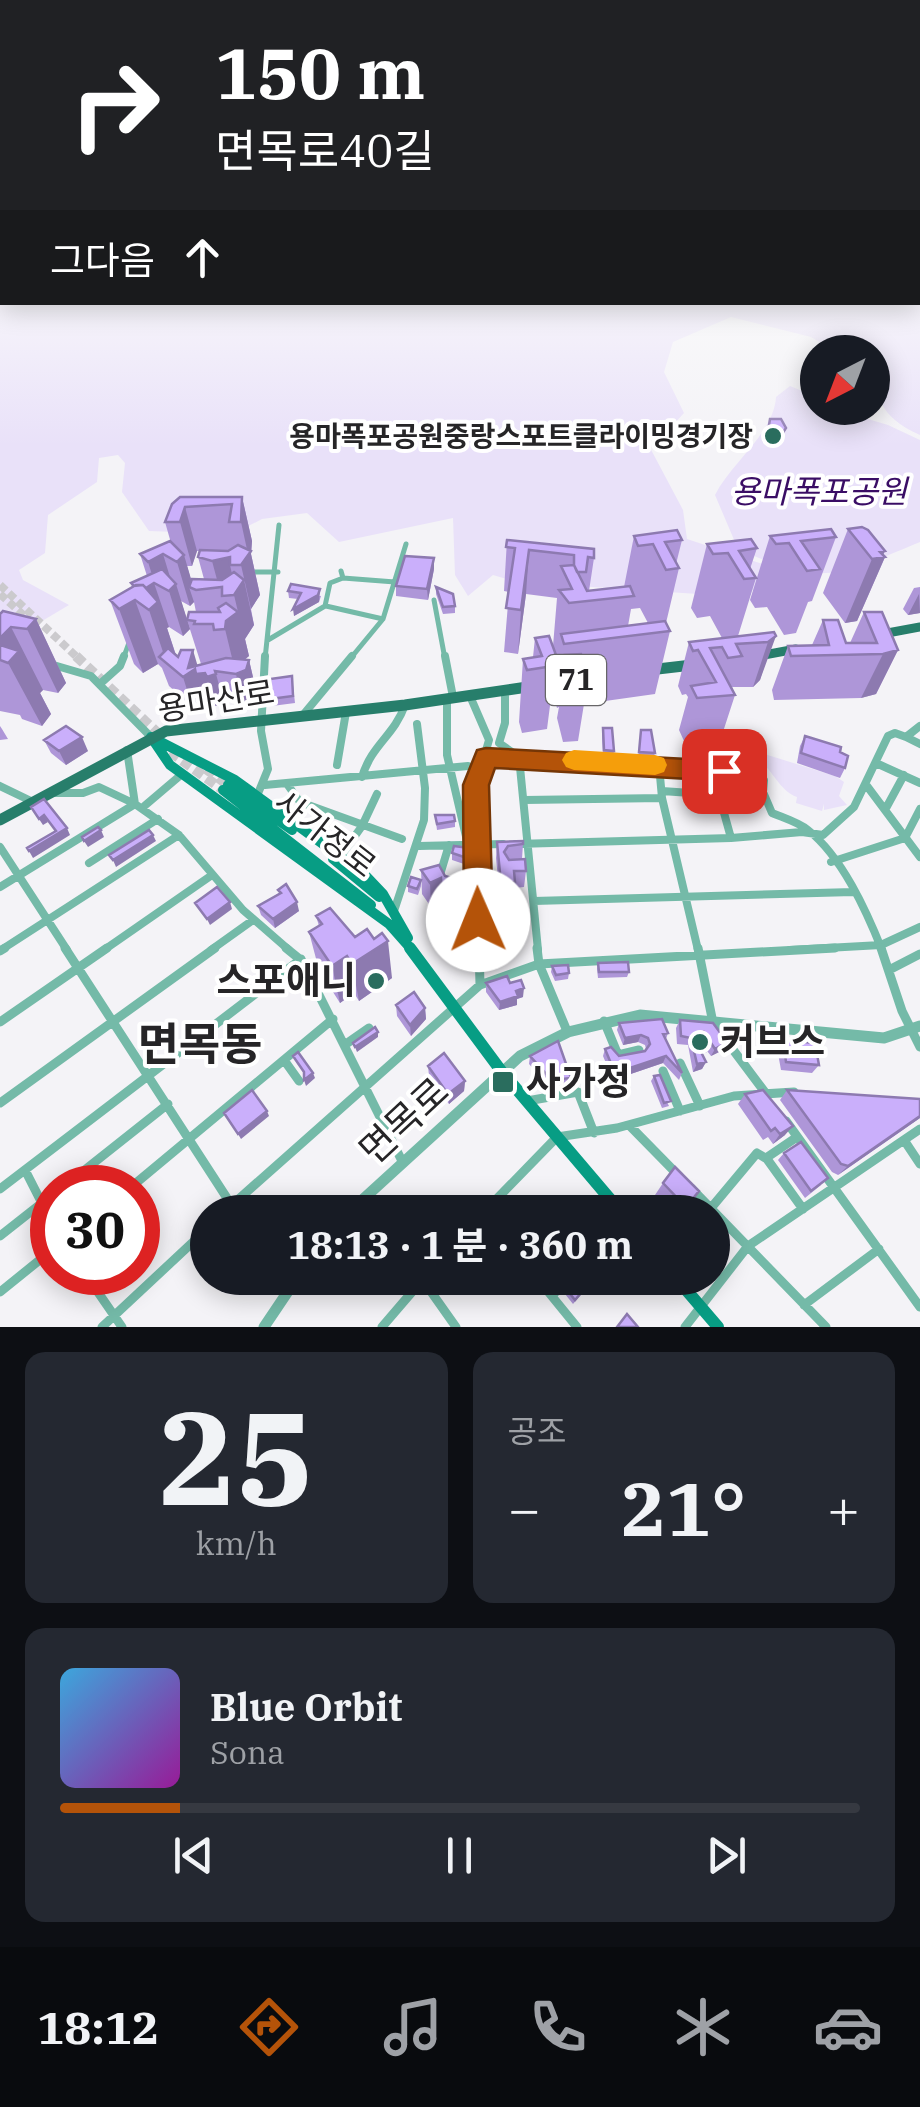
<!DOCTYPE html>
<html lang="ko">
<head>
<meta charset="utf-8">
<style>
	:root { --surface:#171b24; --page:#242831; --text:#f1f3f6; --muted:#9ea1a6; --line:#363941; --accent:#b45309 }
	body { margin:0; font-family:"IBM Plex Serif","Noto Sans KR",serif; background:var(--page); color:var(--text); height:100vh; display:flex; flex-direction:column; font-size:38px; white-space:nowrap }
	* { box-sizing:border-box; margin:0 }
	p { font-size:32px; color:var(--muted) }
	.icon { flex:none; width:55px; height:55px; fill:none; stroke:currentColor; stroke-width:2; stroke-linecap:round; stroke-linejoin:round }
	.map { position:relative; height:1327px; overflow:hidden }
	.side { display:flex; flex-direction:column; gap:25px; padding:25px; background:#0d0f14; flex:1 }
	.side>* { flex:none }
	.banner { position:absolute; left:0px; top:0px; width:920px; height:305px; box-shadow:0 5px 25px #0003; background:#202124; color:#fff; overflow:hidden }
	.needle { width:65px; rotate:222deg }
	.buttons { position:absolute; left:800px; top:335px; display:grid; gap:20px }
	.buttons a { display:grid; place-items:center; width:90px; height:90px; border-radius:50%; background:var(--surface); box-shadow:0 5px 25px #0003; font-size:50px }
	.speed { position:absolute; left:30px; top:1165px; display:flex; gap:20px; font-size:50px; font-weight:700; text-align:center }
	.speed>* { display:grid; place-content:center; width:130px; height:130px; border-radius:50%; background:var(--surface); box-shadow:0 5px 25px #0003; line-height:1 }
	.speed .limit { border:15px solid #d22; background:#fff; color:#111 }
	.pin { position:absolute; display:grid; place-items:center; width:85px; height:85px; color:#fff; margin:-42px; border-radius:20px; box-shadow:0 5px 15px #0006 }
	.me { position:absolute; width:110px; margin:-55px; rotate:359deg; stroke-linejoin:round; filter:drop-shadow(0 0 8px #0008) }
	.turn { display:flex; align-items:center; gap:35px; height:210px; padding:0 50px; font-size:45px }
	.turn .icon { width:130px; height:130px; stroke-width:2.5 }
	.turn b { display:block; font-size:70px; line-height:85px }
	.then { display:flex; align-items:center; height:95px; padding:0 50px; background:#0003; gap:20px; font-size:38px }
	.big { font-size:75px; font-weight:700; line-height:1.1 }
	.side .widget { flex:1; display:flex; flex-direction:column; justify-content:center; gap:15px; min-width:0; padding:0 35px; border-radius:20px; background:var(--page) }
	.side .dial { align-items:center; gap:0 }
	.dial b { font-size:130px; line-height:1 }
	.song { display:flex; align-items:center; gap:30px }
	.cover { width:120px; height:120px; border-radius:15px; background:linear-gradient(135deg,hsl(200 70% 55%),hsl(300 70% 35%)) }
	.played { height:10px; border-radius:5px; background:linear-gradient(90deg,var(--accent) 15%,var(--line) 15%) }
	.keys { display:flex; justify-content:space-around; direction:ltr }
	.heat { display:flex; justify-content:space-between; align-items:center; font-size:55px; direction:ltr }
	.side .tiles { flex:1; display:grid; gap:25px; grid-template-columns:1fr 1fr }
	.widget:last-child { grid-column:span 2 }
	.trip { position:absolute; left:190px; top:1195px; width:540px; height:100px; border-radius:50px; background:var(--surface); box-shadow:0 5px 25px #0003; font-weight:700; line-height:100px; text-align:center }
	.dock { display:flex; height:160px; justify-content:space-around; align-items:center; background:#090b0e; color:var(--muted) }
	.dock .icon { width:70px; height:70px }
	.dock .selected { color:var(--accent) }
	.dock b { font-size:45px; color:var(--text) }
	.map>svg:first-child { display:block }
	.green { fill:#e9e1f9 }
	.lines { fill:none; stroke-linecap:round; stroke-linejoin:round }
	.secondary-tunnel-far1 { stroke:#cbcacd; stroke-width:8; stroke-dasharray:8 4; stroke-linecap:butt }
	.secondary-tunnel { stroke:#cbcacd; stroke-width:10; stroke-dasharray:10 5; stroke-linecap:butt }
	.minor-far2 { stroke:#74baa8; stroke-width:5 }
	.minor-far1 { stroke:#74baa8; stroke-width:8 }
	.minor { stroke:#74baa8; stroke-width:9 }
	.tertiary { stroke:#74baa8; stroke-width:11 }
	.secondary-far1 { stroke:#079d84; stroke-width:10 }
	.secondary { stroke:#079d84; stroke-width:12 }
	.primary-far1 { stroke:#277e6b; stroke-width:9 }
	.primary { stroke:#277e6b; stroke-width:11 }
	.wall { fill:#ae96d8; fill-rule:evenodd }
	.shaded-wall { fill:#8d7ab0 }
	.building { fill:#caaffb; stroke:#8d7ab0; stroke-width:2.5 }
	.route { fill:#b45309; stroke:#753606; stroke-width:2.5 }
	.slow { fill:#f59e0b }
	.poi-dot { fill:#2a6d5e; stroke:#fff; stroke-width:4 }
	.labels { text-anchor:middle; stroke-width:8; stroke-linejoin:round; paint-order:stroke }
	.far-poi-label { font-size:28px; font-weight:bold; fill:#262527; stroke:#fff; text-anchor:end }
	.shield { fill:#fff; stroke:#676668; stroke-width:2.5 }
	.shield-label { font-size:30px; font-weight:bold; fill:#262527 }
	.park-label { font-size:32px; font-style:italic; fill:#3a0d65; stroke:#fff }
	.street-label { font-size:32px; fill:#262527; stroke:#fff }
	.near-poi-label { font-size:38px; font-weight:bold; fill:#262527; stroke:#fff; text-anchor:start }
	.near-street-label { font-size:38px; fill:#262527; stroke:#fff }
	.near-quarter-label { font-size:45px; font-weight:bold; fill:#262527; stroke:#fff }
</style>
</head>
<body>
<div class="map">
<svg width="920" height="1327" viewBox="0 0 920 1327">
	<rect width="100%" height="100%" fill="#f4f3f7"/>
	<path class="green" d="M0 260 2 302H918L920 260V435C879 417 873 394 872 352H836L811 337 731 317 673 342 664 372 684 413 672 426 652 433 648 444 683 510 687 539 778 569 771 589 698 594 517 582 493 575 468 596 455 575 453 518 339 542 307 513 262 519 233 534 149 531 122 492 125 463 118 455 99 458 97 482 48 515 45 553 19 570 23 580 69 605 37 624 0 614Z
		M790 386 817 397 818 408H831L888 425 920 440V542C836 577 823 587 738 549L715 495C731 463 774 433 776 397Z
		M758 752 835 776 844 782 839 796 847 805 824 810V804L822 811 796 803 797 797C780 791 773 771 757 757Z"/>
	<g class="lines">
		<path class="secondary-tunnel-far1" d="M0 585 79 659
			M0 594 31 622"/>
		<path class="secondary-tunnel" d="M76 656 161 736
			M158 743 223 790
			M206 769 228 785"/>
		<path class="minor-far2" d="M250 572H278
			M343 578 395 582
			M434 600 445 659
			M326 606 383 619
			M268 640 325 606 330 583 343 578 341 571
			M123 659 130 640
			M265 659 279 525
			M350 659 383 619 406 544"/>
		<path class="minor-far1" d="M445 656 453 697
			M50 664 91 676 151 737
			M101 683 120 666 124 656
			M505 691V723L499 743 519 757 538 950
			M470 696 489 740 476 785 479 950
			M447 699V755L468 845
			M303 715 352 656
			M906 737 920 744
			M127 750 135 804 179 835 243 910 289 950
			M486 757 756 774 764 780 763 792 772 813C784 818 798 822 808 830 842 857 866 910 882 950
			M876 763 920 783
			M337 765 346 712
			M659 765 662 798 698 950
			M362 777C372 744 394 736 405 705
			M287 784 300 802 402 839
			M265 785 468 766
			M0 786 31 801
			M867 786 920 857
			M662 791 719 795 731 838
			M56 793H83L99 787 133 803
			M257 796 268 769 261 731 265 656
			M525 800 662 798
			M142 808 182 774
			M885 810 904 775
			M516 844 731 838 802 832 823 835 854 807 888 736 895 733 906 737 920 726
			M419 846 503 844
			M0 847 67 950
			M340 857 362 826 377 794
			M831 862 905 838 920 809
			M89 863 158 819
			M439 878 449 845
			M0 887 135 804
			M534 901 853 892
			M394 911 424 820 425 788 417 724
			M1 950 179 835
			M104 950 212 875
			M211 950 253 920
			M790 950 881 945 920 927"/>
		<path class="minor" d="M65 948 236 1212
			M286 948 302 961 403 1163
			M479 948 480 985
			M537 948 539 964 567 1031
			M698 948 713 1023 767 1095
			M881 948 902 1011 920 1047
			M0 951 5 948
			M889 970 920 954
			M604 1021 618 1055 639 1050
			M0 1022 107 948
			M346 1044 369 1028
			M284 1060 299 1081
			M680 1063 700 1106
			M663 1071 680 1111
			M527 1101 578 1092 594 1133
			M0 1103 215 948
			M786 1121 920 1307
			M629 1125 679 1176
			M904 1140 920 1164
			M766 1158 797 1137
			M25 1170 52 1223
			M62 1188 168 1104
			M130 1188 333 1019
			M691 1188 826 1327
			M0 1189 301 959
			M362 1200 372 1212
			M711 1208 757 1153 767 1159 803 1209
			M224 1212 480 985 539 964 835 948
			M484 1212 557 1137 617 1128 734 1096 794 1092
			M0 1236 52 1195
			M84 1272 122 1327
			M274 1278 284 1294
			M537 1278 577 1327
			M422 1279 456 1327
			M350 1283 354 1278
			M0 1292 52 1250
			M552 1296 568 1278
			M804 1305 879 1249
			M102 1327 208 1228
			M382 1327 424 1278
			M685 1327 748 1246 920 1129"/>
		<path class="tertiary" d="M349 1212 520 1056 568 1032 640 1015 884 1038 920 1026
			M264 1327 297 1278"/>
		<path class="secondary-far1" d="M151 737 170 765 389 924 412 950
			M151 737 235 780 364 874 383 894 408 938
			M228 785 292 830
			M223 790 371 905
			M333 859 379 897"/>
		<path class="secondary" d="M410 948 502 1072 621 1212
			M676 1278 718 1327"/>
		<path class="primary-far1" d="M882 634 920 627
			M759 656 796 649"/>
		<path class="primary" d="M649 670 692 665
			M0 820 166 731 405 705 568 681"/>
	</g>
	<path class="wall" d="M770 419 786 428 783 438 779 444 765 442Z
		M242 497 252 541 251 554 260 595 251 609 254 625 245 639 249 656 244 660H249L256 690 253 699 243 703 223 700 224 703 215 706 214 702 206 703 204 698 192 706 169 686 162 668 158 664 143 673 134 664 110 600 132 587 131 583 147 576 140 554 171 543 165 522 172 504ZM197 551H200L198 557 204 579 191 580 187 566H192ZM181 601 190 606 194 602 196 612 187 620 201 664 198 665 176 655 167 628 169 627 183 636 190 629Z
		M848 529 885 557 857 621 845 623 823 593Z
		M634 536 682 540 676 564 679 568 666 623 670 631 655 694 584 704 578 741 563 742 557 718 559 707 557 708 554 698 558 662 556 659 547 729 522 733 519 722 523 659 533 657 535 638 553 646 557 598 526 594 518 654 504 652 509 592 504 591 507 540 594 558 589 591 624 587ZM640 608 648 623 628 626 631 609Z
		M770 536 836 537 812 601 808 602 796 633 784 635 767 607 755 608 750 600Z
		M707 544 757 548 750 569 756 578 738 636 774 632 760 680 753 687H732L735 695 721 738 684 741 679 730 688 697 686 694 682 695 678 686 689 642 722 638 710 616 697 618 691 608Z
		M434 569 428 600 396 596V586Z
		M436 587 455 606V613L443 614 436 594Z
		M920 587V613L908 615 903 609 914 588Z
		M288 591 321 596 319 602 294 616 298 599 289 598Z
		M864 612 898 650 876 694 861 698 774 700 772 690 788 646 812 645 823 620 846 643H850Z
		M0 614 36 619 66 683 58 693 43 690 40 693 51 714 42 726 22 719 20 715 0 711Z
		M292 676 295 703 272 706 270 699Z
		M0 726 2 729 8 739 0 740Z
		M603 728 614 751 613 757H603L602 735Z
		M641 730 655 753 653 760 638 759Z
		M805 736 840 752 845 768 840 778 797 763 800 746Z
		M44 740 88 751 66 765 51 753Z
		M687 747 702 756 700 763 686 762 685 754Z
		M725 751 739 758 737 765 723 764 722 758Z
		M435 815 455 821V827L437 830Z
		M497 842 523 844 522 859 526 871 524 887 514 888V899H500L496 858Z
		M452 853 469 855 467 865 452 860Z
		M421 870 445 876 471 935 461 942 443 918 441 903 431 907 422 894Z
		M421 880V886L418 895 408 892V886Z
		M278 890 299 911 275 928 261 915 258 906 279 893Z
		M316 916 392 978 359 1001 354 993 340 1003 319 970 309 932 319 926Z
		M598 963 629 972 627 977 598 978 597 969Z
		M552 966 569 973 568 979 555 981 551 972Z
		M486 983H510L523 997 517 999V1005L499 1010 486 992Z
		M396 1005 425 1008 426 1019 411 1036 397 1016Z
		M680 1020 713 1023 723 1050 711 1056 704 1047 702 1055 706 1062 702 1069 693 1072 688 1045 677 1044 676 1028Z
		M619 1023 668 1033 666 1039 682 1073 679 1080 663 1063 613 1080 603 1056 605 1049 619 1056 645 1051 646 1049 645 1045 638 1042 623 1045 617 1030Z
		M783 1040 819 1065 812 1073 781 1070 777 1048Z
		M530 1056 571 1078 569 1085 561 1087 559 1082 549 1086 529 1064Z
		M428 1066 465 1081 464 1091 449 1104 429 1076Z
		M654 1076 669 1106 662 1108 651 1081Z
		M787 1090 920 1099V1118L838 1175 832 1172 780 1100Z
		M745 1094 785 1135 773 1144 768 1137 763 1140 738 1104Z
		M784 1153 821 1185 805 1198 778 1160Z
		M663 1183 699 1191 683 1212H672L655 1195Z
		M575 1278H595L573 1304 565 1294Z"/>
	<path class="shaded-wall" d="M242 497 252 541 251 554 260 595 251 609 241 565 248 554 241 522Z
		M185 507 197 551 192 566 180 522Z
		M529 550 526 594 518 654 521 610Z
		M885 551 882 557H885L857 621 845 623 872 559 880 552Z
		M163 554 173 587 176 584 190 629 183 636 169 591 155 584 148 562Z
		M184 555 194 589 189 587 194 602 190 606 177 562Z
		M230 557V565L236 592 244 580 254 625 245 639 249 656 237 666 249 660 256 690 253 699 243 703 225 629 226 621 238 612 234 595 222 587H219L212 561Z
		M434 558V569L428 600 427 589Z
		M154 583 169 627 167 628 179 665 167 664 149 610 139 591Z
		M320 589 319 602 294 616 293 609Z
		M919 594 920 613 908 615Z
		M135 600 158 664 143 673 119 609Z
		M36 619 66 683 58 693 27 629Z
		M11 627 43 690 40 693 51 714 42 726 8 663 0 651V638Z
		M776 636 760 680 753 687 768 642Z
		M193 650 200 674H216L224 703 215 706 214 702 206 703 204 698 192 706 183 677 188 668Z
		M898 650 876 694 861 698 883 654Z
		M82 737 88 751 66 765 59 751Z
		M44 815 48 822 43 825 39 819Z
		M67 828 70 835 33 858 29 851Z
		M101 830 104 837 88 847 84 841Z
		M153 835 156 841 116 867 113 860Z
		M441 878V903L431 907 430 883Z
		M230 902 232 909 210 925 207 919Z
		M297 902 299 911 275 928 273 919Z
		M472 912 471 935 461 942V919Z
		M388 941 392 978 359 1001 352 964Z
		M347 956 354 993 340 1003 332 966Z
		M524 988 523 997 517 999V1005L499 1010 500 1002 516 991Z
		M425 1008 426 1019 411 1036 410 1025Z
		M378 1032V1037L357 1052 355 1047Z
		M641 1035 638 1042 623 1045 625 1038Z
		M727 1042 723 1050 711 1056 715 1049Z
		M666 1056 663 1063 613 1080 615 1073Z
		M706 1062 702 1069 693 1072 697 1064Z
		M313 1073 315 1078 306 1086 304 1080Z
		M561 1075 559 1082 549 1086 550 1078Z
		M465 1081 464 1091 449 1104 448 1094Z
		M267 1111 269 1116 241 1139 238 1134Z
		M920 1116V1118L838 1175 848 1166Z
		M793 1126 785 1135 773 1144 780 1134Z"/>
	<path class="building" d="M770 419H781L786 428 782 434 768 431Z
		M180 497H242L241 522H229L232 504 185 507 180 522H165L172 504Z
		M862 527 868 530 885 551 880 552 885 557 872 559 848 529Z
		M831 529 836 537 801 541 820 569 807 571 789 543 776 544 770 536Z
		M677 530 682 540 665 542 679 568 666 570 653 544 638 546 634 536Z
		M751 539 757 548 739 551 756 578 744 579 728 553 713 554 707 544Z
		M507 540 594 549V558L588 557 586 572H577L574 565V555L529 550 521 610 506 608 515 548 506 547Z
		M170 541 184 555 177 562 163 554 148 562 140 554Z
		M238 545 251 551 241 565H230V557L212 561 198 557 200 550 228 551Z
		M405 556 434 558 427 589 396 586Z
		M574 565 587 591 630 586 634 596 569 603 559 590 572 589 561 566Z
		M162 569 176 584 169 591 154 583 146 588 143 585 134 586 131 583Z
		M234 572 244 580 234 595 222 596V587L196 590 189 587 192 579 222 580Z
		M291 584 320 589 318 595 293 609 301 593 288 591Z
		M136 585H143L158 602 149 610 135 600 119 609 110 600Z
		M436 587 453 594 455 606 443 607Z
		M226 603 238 612 226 621 225 629 214 630 213 624H194L195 621 187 620 189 612H220L218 608Z
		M3 611 36 619 27 629 11 627 0 638V614Z
		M864 612H882L898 650 883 654 791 656 788 646 829 645 823 620H838L846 643H877Z
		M665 621 670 631 564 644 561 634Z
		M774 632 776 636 768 642 736 644 742 656 728 658 722 647 710 648 735 695 697 698 691 686 716 682 698 650 693 651 689 642Z
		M549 636 556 655 550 656 553 666 527 670 523 659 542 656 535 638Z
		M0 645 19 651 8 663 0 660Z
		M168 648 178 657 181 650H193L188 668 226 658 249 660 246 670 236 674 215 671 216 674 207 677 205 673 196 674 195 669 183 677 159 657Z
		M581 654 588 678 572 679 565 655Z
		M292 676 293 696 270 699V679Z
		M66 726 82 737 59 751 44 740Z
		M603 728H612L614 751 604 750Z
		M641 730H651L655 753 639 752Z
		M805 736 841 747 840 752 848 756 845 768 801 753Z
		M687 747 702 749V756L688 755Z
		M725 751 738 752 739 758H726Z
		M44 799 67 828 29 851 27 848 56 831 44 815 39 819 31 807Z
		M435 815H454L455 821 437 824Z
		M98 827 101 830 84 841 82 837Z
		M149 830 153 835 113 860 109 855Z
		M523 841V844L508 846 504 852 509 860 525 859 526 871H514L515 882 501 883 497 842Z
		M454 846 469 848 467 858 452 853Z
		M439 865 445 876 455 879 471 874 472 912 461 919 442 894 441 878 430 883 421 870Z
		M411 877 421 880 417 889 408 886Z
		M286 884 297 902 273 919 258 906 281 893 278 890Z
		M217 887 230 902 207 919 195 903Z
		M330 908 355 937 367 929 374 939 382 933 388 941 352 964 347 956 332 966 309 932 322 924 316 916Z
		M628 962 629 972H599L598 963Z
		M568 965 569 973 556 975 552 966Z
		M507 976 510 983 521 980 524 988 516 991 518 996 500 1002 486 983Z
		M414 992 425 1008 410 1025 396 1005Z
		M662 1019 668 1033 663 1034 682 1073 666 1056 615 1073 605 1049 611 1047 619 1056 645 1051 650 1044 648 1038 641 1035 625 1038 619 1023Z
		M680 1020 713 1023 727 1042 715 1049 703 1031 705 1051 700 1050 706 1062 697 1064 691 1038 681 1036Z
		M375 1027 378 1032 355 1047 353 1043Z
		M783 1040 815 1043 819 1065 786 1062Z
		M558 1041 571 1078 562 1079 561 1075 550 1078 530 1056Z
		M298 1052 313 1073 304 1080V1072L293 1056Z
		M444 1053 465 1081 448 1094 428 1066Z
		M660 1075 671 1101 664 1103 654 1076Z
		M252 1090 267 1111 238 1134 224 1113Z
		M763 1090 793 1126 780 1134 775 1128 771 1131 745 1094Z
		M787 1090 920 1099V1116L848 1166 841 1164Z
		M801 1142 828 1178 811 1191 784 1153Z
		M675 1167 699 1191 686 1207 663 1183Z
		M577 1278H594L575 1300 567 1290Z
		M627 1314 638 1327H617Z"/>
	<linearGradient id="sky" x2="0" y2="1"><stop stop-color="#7bc9dd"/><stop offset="0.58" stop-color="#fafafb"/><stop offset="1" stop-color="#fafafb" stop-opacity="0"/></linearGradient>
	<rect width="920" height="446" fill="url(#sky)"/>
	<path class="route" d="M486 748 724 761 733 764 736 771 733 778 724 781 495 768 489 785 493 920 489 929 478 933 468 929 464 920 463 785 477 750Z"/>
	<path class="slow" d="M574 750 655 755 664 758 667 765 664 772 655 775 574 770 566 767 562 760 566 753Z"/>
	<g class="poi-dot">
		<circle cx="773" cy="436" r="10"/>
		<circle cx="376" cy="981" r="10"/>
		<circle cx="700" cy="1042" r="10"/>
		<rect x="491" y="1070" width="24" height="24" rx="5"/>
	</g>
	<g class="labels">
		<g class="far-poi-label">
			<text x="753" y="446">용마폭포공원중랑스포트클라이밍경기장</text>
		</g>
		<rect class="shield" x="546" y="655" width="60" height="50" rx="8"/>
		<g class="shield-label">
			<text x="576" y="690">71</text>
		</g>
		<g class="park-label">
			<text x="819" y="503">용마폭포공원</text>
		</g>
		<g class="street-label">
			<text transform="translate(216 701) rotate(-9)" y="11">용마산로</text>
			<text transform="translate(325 834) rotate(38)" y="11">사가정로</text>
		</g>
		<g class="near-poi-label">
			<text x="356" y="994" text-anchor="end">스포애니</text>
			<text x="720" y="1055">커브스</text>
			<text x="526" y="1095">사가정</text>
		</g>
		<g class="near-street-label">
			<text transform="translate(404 1121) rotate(-43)" y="13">면목로</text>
		</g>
		<g class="near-quarter-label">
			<text x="200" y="1060">면목동</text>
		</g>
	</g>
</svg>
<div class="buttons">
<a><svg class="needle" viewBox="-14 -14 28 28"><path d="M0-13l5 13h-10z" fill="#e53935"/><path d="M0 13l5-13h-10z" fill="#9ea1a6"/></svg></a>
</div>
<div class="speed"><div class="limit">30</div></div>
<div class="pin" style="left:724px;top:771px;background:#d93025"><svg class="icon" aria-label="arrive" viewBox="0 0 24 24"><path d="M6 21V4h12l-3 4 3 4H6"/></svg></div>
<svg class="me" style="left:478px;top:920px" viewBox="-20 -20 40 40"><circle r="19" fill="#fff"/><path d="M0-13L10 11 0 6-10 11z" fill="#b45309"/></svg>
<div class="trip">18:13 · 1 분 · 360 m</div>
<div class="banner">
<div class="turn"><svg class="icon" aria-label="right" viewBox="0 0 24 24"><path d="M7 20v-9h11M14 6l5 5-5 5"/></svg><div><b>150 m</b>면목로40길</div></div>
<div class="then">그다음<svg class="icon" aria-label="ahead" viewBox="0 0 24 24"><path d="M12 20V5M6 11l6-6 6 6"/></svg></div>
</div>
</div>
<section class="side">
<div class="tiles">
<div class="widget dial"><b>25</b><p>km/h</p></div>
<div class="widget"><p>공조</p>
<div class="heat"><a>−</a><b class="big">21°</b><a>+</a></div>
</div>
<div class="widget">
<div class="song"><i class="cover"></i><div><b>Blue Orbit</b><p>Sona</p></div></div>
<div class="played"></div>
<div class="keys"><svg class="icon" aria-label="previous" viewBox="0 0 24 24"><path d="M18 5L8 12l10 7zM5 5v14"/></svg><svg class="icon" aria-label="pause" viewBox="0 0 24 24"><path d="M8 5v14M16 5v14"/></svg><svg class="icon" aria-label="next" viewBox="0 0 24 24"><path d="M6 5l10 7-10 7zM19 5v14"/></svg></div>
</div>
</div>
</section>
<nav class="dock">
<b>18:12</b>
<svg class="icon selected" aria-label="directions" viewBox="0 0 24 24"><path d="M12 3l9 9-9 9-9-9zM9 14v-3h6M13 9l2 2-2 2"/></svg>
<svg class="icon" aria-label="music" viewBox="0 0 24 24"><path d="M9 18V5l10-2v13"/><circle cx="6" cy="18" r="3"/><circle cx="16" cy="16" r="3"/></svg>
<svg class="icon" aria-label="phone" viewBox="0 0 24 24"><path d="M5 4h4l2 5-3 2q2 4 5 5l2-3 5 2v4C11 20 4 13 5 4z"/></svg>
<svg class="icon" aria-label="climate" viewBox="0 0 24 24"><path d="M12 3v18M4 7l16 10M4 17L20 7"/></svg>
<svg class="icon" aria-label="car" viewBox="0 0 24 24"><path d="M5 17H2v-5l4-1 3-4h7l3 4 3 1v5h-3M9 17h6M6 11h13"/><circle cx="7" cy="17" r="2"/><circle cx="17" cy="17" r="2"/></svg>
</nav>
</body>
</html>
